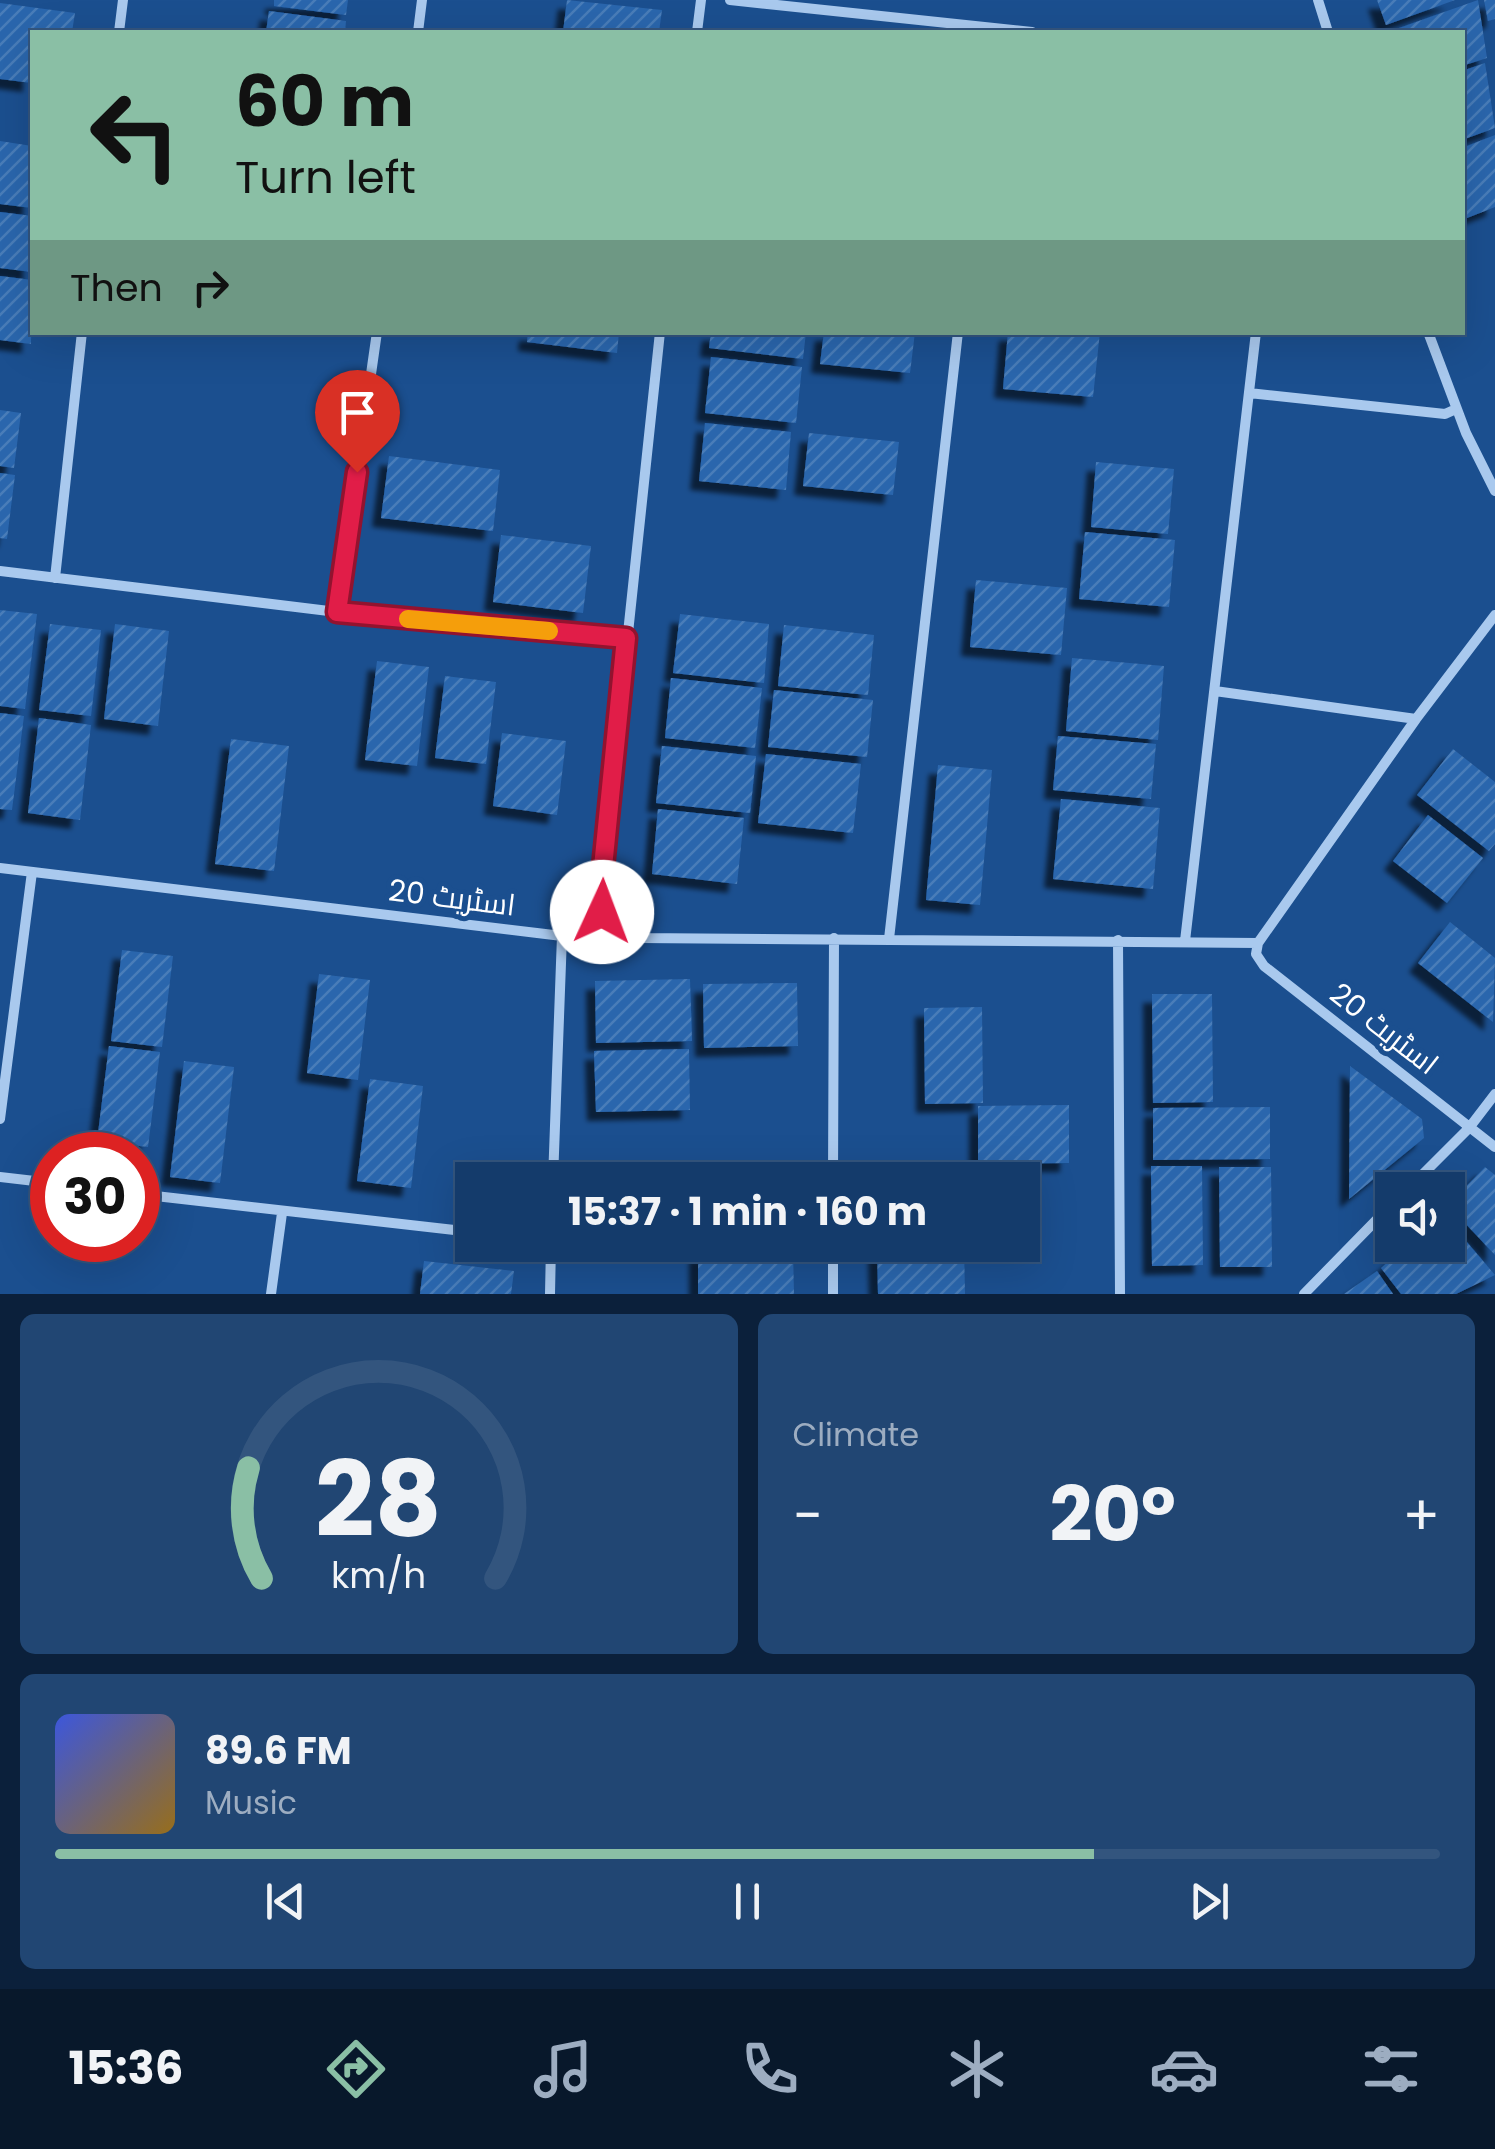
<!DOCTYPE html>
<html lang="en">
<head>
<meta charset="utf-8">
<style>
	:root { --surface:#143b6b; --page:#214673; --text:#f1f3f6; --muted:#9dadc1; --line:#33557e; --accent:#8abfa5 }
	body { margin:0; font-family:Poppins,Cairo,sans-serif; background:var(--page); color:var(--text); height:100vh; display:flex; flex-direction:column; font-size:38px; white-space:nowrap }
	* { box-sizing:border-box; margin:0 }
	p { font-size:32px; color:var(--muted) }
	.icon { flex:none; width:55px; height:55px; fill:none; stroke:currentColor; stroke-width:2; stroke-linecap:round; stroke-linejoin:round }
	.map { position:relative; height:1294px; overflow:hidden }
	.drawer { display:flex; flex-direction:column; gap:20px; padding:20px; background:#0b203b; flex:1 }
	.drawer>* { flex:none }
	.guide { position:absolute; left:30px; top:30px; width:1435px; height:305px; border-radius:0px; box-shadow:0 10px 40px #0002,0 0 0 2px var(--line); background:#8abfa5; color:#111; overflow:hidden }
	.tools { position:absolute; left:1375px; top:1172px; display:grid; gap:20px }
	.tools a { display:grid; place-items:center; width:90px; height:90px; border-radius:0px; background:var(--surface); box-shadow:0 10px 40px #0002,0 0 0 2px var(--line); font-size:50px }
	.speed { position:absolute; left:30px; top:1132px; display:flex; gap:20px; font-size:50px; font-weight:700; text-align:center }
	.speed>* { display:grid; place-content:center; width:130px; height:130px; border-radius:50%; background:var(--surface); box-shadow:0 10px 40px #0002,0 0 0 2px var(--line); line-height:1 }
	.speed .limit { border:15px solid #d22; background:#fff; color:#111 }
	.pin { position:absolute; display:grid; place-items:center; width:85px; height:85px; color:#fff; margin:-102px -42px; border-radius:50% 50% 50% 0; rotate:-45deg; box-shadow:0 0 10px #0007 }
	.pin .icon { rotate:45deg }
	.me { position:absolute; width:110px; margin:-55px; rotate:2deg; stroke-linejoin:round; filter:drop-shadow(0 0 8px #0008) }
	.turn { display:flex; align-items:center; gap:35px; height:210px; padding:0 40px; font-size:45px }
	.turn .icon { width:130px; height:130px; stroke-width:2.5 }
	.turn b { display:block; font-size:70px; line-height:85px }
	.then { display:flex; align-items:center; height:95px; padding:0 40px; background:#0003; gap:20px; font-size:38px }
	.big { font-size:75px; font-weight:700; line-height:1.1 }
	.drawer .card { flex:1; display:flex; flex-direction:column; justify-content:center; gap:15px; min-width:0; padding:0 35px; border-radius:15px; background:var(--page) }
	.drawer .dial { align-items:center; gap:0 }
	.dial svg { height:260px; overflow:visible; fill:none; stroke:var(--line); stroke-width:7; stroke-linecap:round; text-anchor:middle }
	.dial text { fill:var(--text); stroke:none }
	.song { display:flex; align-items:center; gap:30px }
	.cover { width:120px; height:120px; border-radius:15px; background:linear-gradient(135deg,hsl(230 70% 55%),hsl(40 70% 35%)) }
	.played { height:10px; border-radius:5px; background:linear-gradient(90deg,var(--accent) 75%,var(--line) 75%) }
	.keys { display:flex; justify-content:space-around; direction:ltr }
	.heat { display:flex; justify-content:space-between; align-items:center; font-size:55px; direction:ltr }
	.drawer .tiles { flex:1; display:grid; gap:20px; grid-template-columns:1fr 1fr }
	.card:last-child { grid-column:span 2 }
	.trip { position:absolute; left:455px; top:1162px; width:585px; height:100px; border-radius:0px; background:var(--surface); box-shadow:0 10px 40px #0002,0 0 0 2px var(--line); font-weight:700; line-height:100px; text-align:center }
	.dock { display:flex; height:160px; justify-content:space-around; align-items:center; background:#08182b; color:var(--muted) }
	.dock .icon { width:70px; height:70px }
	.dock .active { color:var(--accent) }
	.dock b { font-size:45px; color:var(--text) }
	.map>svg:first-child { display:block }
	.building { fill:url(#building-hatch); filter:url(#shadow) }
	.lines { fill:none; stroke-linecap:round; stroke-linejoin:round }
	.minor { stroke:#a9c9ee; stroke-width:10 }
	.route-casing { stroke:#92132f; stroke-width:25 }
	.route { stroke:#e11d48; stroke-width:18 }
	.slow { stroke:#f59e0b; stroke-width:18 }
	.labels { text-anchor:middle; stroke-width:10; stroke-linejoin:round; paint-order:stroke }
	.street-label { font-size:30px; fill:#fff; stroke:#1b4f8f }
</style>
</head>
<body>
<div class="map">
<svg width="1495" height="1294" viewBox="0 0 1495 1294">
	<defs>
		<pattern id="building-hatch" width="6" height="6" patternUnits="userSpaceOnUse" patternTransform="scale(2.5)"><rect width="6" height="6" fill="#2a66ad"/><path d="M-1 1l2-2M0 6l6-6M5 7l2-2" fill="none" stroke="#4a7db9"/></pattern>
		<filter id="shadow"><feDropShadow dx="-9" dy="9" stdDeviation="2.5" flood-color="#0009"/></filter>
	</defs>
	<rect width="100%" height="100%" fill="#1b4f8f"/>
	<path class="building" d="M274 0H348L346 15 274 6Z
		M567 0 662 10 659 32H563Z
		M1377 0H1455L1386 25Z
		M1478 0 1487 58 1462 66V32H1388Z
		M1484 0H1495V19L1488 21Z
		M0 3 75 13 72 32H32V83L0 79Z
		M269 11 346 21 345 32H266Z
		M1485 63 1495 128 1462 140V71Z
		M1495 135V207L1462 220V148Z
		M0 141 32 146V208L0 204Z
		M0 212 32 216V272L0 268Z
		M0 276 32 280 31 344 0 340Z
		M528 332H619L617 353 527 342Z
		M711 332H806L803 359 709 348Z
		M824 332H915L910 373 820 364Z
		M1008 332H1100L1093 397 1003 389Z
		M711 357 802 367 796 423 705 413Z
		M0 410 21 413 14 468 0 466Z
		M705 423 791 432 786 490 699 481Z
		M809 433 899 442 893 495 803 486Z
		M389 456 500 470 493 531 381 518Z
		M1096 462 1174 469 1168 534 1091 527Z
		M0 473 15 475 7 539 0 538Z
		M1085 532 1175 540 1169 607 1079 599Z
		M501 535 591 546 583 613 493 602Z
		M976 580 1067 588 1061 655 970 647Z
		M0 610 37 614 25 709 0 706Z
		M680 614 769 624 764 683 673 673Z
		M50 624 101 630 91 716 39 710Z
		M115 624 169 631 158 726 104 719Z
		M784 625 874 635 868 695 778 686Z
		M1072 658 1164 666 1158 740 1066 731Z
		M377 661 429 667 417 766 365 760Z
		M445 676 496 682 486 764 435 758Z
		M671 678 762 688 755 748 665 738Z
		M774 690 873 700 867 757 768 747Z
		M0 713 24 716 12 810 0 809Z
		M39 718 91 725 80 820 28 813Z
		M502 733 566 741 557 815 493 806Z
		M1058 736 1156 744 1151 799 1053 790Z
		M231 739 289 746 274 871 215 864Z
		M662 746 756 756 750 813 656 803Z
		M1453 749 1495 782V844L1489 851 1417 795Z
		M766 754 861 764 853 833 758 823Z
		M938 765 992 770 980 905 926 900Z
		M1061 799 1160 808 1153 889 1053 879Z
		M658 809 744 818 737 884 652 874Z
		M1428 815 1483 858 1447 903 1393 861Z
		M1450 922 1495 958 1493 1022 1418 963Z
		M122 950 173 956 162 1047 111 1041Z
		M319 974 370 980 358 1080 307 1073Z
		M690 979 692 1041 596 1043 595 981Z
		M797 983 798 1046 704 1048 703 984Z
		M1152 994H1212L1213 1102 1153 1103Z
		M982 1007 983 1103 925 1104 924 1008Z
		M109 1046 160 1052 148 1147 97 1141Z
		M689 1049 690 1110 596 1112 594 1051Z
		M184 1061 234 1067 220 1183 170 1177Z
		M1350 1066 1422 1119 1424 1138 1349 1199Z
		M370 1079 423 1086 411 1188 357 1181Z
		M1069 1105V1163L978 1164V1106Z
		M1270 1107V1159L1153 1160V1108Z
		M964 1165 965 1180H878V1166Z
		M1151 1166H1202L1203 1265 1152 1266Z
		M1219 1167H1271L1272 1267H1220Z
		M1485 1167 1495 1175V1255L1448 1205Z
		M1448 1220 1495 1275 1456 1294H1401L1381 1268 1403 1249 1400 1245H1448Z
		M877 1245H964L965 1294H878Z
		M793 1250 794 1294H698V1252Z
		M424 1261 514 1271 511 1294H420Z
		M1377 1271 1393 1294H1344Z"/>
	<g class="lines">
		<path class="minor" d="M730 0 1032 32
			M1318 0 1328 32
			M119 32 123 0
			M418 32 422 0
			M697 32 701 0
			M1428 332 1466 433 1495 491
			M1249 393 1445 414 1456 409
			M0 571 337 612 626 638
			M55 578 82 332
			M337 612 377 332
			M1215 691 1416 719
			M0 868 562 936 604 918 617 933 638 938 1258 943 1416 719 1495 615
			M604 918 601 887 660 332
			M889 939 958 332
			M1118 940 1120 1294
			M1185 941 1256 332
			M1258 943 1256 954 1264 966 1495 1147
			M0 1119 32 872
			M0 1177 52 1183
			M553 1180 562 936
			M833 1180 834 938
			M1407 1190 1469 1128 1495 1094
			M138 1194 472 1232
			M833 1245V1294
			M271 1294 282 1213
			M550 1294 551 1245
			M1304 1294 1392 1204"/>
	</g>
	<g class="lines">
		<defs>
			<path id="route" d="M357 472 337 612 626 638 601 887 602 912"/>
		</defs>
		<use href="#route" class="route-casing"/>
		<use href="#route" class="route"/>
		<path class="slow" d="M408 619 549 631"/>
	</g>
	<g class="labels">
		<g class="street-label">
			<text transform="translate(452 898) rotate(7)" y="10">اسٹریٹ 20</text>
			<text transform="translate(1384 1029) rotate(38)" y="10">اسٹریٹ 20</text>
		</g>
	</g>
</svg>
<div class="tools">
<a><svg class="icon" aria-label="sound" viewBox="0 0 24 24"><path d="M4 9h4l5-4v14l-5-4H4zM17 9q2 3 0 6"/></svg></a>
</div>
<div class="speed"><div class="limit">30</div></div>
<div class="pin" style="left:357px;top:472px;background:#d93025"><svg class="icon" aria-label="arrive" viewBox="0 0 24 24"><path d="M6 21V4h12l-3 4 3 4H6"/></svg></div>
<svg class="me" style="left:602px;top:912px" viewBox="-20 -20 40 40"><circle r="19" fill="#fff"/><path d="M0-13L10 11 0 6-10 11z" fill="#e11d48"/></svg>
<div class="trip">15:37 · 1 min · 160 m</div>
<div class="guide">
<div class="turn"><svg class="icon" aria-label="left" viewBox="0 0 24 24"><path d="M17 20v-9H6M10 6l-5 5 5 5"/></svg><div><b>60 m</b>Turn left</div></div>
<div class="then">Then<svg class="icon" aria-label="right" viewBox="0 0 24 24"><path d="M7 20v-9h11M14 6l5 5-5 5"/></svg></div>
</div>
</div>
<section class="drawer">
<div class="tiles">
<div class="card dial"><svg viewBox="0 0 100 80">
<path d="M14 69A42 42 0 1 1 86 69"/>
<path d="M14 69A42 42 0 0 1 10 35" stroke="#8abfa5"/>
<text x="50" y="56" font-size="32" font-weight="700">28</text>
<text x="50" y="72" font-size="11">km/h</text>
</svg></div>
<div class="card"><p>Climate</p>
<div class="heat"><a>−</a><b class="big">20°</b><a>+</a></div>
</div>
<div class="card">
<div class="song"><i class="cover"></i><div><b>89.6 FM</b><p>Music</p></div></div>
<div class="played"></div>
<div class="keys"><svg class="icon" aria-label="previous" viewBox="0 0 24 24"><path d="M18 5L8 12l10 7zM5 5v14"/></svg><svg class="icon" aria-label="pause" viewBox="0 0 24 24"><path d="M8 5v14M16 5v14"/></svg><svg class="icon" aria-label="next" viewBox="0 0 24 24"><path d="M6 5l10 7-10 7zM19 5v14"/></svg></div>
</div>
</div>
</section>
<nav class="dock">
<b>15:36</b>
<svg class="icon active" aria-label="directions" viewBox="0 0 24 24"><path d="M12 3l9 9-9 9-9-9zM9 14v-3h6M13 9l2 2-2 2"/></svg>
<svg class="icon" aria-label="music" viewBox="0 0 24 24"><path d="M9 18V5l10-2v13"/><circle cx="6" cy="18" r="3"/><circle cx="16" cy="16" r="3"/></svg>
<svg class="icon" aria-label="phone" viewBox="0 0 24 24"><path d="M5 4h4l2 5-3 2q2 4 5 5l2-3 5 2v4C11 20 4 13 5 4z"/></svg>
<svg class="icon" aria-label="climate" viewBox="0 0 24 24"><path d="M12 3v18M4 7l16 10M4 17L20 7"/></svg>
<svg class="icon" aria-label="car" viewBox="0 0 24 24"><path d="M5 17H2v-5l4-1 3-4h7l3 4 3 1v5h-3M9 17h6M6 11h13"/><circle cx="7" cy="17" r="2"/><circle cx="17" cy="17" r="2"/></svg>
<svg class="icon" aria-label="filters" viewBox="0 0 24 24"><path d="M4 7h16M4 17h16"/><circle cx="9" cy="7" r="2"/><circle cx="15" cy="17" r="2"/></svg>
</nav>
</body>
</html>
